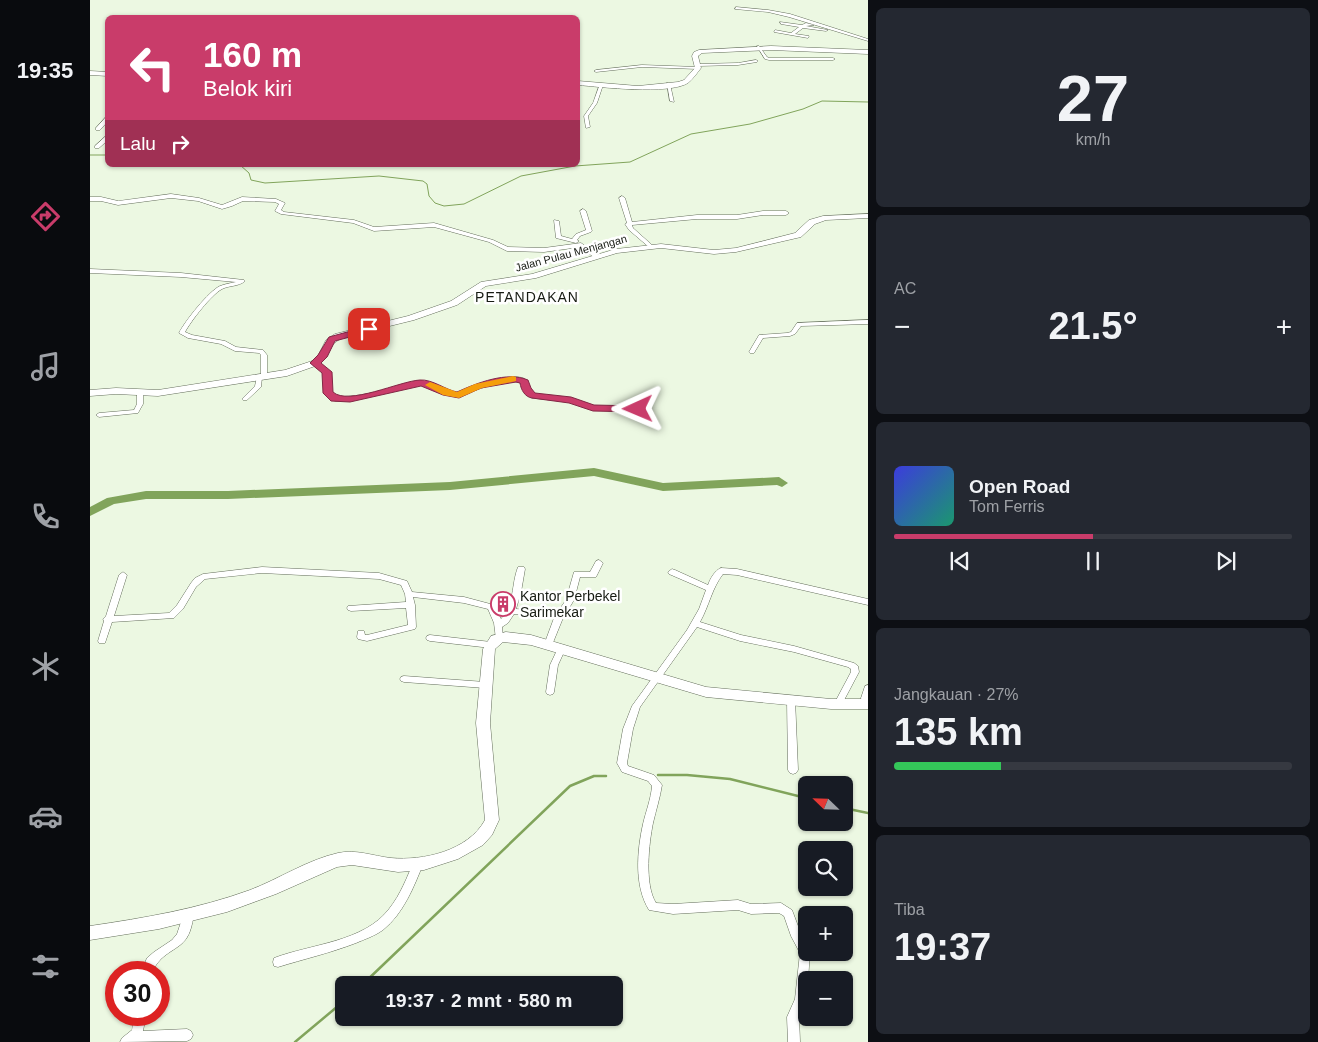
<!DOCTYPE html>
<html lang="id">
<head>
<meta charset="utf-8">
<style>
	:root { --surface:#171b24; --page:#242831; --text:#f1f3f6; --muted:#9ea1a6; --line:#363941; --accent:#c93c6a }
	body { margin:0; font-family:Helvetica,sans-serif; background:var(--page); color:var(--text); height:100vh; display:flex; flex-direction:column; font-size:19px; white-space:nowrap }
	* { box-sizing:border-box; margin:0 }
	p { font-size:16px; color:var(--muted) }
	.icon { flex:none; width:28px; height:28px; fill:none; stroke:currentColor; stroke-width:2; stroke-linecap:round; stroke-linejoin:round }
	.map { position:relative; flex:1; overflow:hidden }
	.sheet { display:flex; flex-direction:column; gap:8px; padding:8px; background:#0d0f14; width:450px }
	.sheet>* { flex:none }
	.banner { position:absolute; left:15px; top:15px; width:475px; height:152px; border-radius:8px; box-shadow:0 1px 4px #0004; background:#c93c6a; color:#fff; overflow:hidden }
	.needle { width:32px; rotate:293deg }
	.fabs { position:absolute; left:708px; top:776px; display:grid; gap:10px }
	.fabs a { display:grid; place-items:center; width:55px; height:55px; border-radius:8px; background:var(--surface); box-shadow:0 1px 4px #0004; font-size:25px }
	.speed { position:absolute; left:15px; top:961px; display:flex; gap:10px; font-size:25px; font-weight:700; text-align:center }
	.speed>* { display:grid; place-content:center; width:65px; height:65px; border-radius:50%; background:var(--surface); box-shadow:0 1px 4px #0004; line-height:1 }
	.speed .limit { border:8px solid #d22; background:#fff; color:#111 }
	.pin { position:absolute; display:grid; place-items:center; width:42px; height:42px; color:#fff; margin:-21px; border-radius:10px; box-shadow:0 2px 8px #0006 }
	.me { position:absolute; width:55px; margin:-28px; rotate:269deg; stroke-linejoin:round; filter:drop-shadow(0 0 4px #0008) }
	.turn { display:flex; align-items:center; gap:18px; height:105px; padding:0 15px; font-size:22px }
	.turn .icon { width:65px; height:65px; stroke-width:2.5 }
	.turn b { display:block; font-size:35px; line-height:42px }
	.then { display:flex; align-items:center; height:48px; padding:0 15px; background:#0003; gap:10px; font-size:19px }
	.big { font-size:38px; font-weight:700; line-height:1.1 }
	.sheet .card { flex:1; display:flex; flex-direction:column; justify-content:center; gap:8px; min-width:0; padding:0 18px; border-radius:8px; background:var(--page) }
	.sheet .dial { align-items:center; gap:0 }
	.dial b { font-size:65px; line-height:1 }
	.song { display:flex; align-items:center; gap:15px }
	.cover { width:60px; height:60px; border-radius:8px; background:linear-gradient(135deg,hsl(240 70% 55%),hsl(160 70% 35%)) }
	.played { height:5px; border-radius:2px; background:linear-gradient(90deg,var(--accent) 50%,var(--line) 50%) }
	.keys { display:flex; justify-content:space-around; direction:ltr }
	.heat { display:flex; justify-content:space-between; align-items:center; font-size:28px; direction:ltr }
	.charge { height:8px; border-radius:4px; background:linear-gradient(90deg,#34c759 27%,var(--line) 0) }
	.trip { position:absolute; left:245px; top:976px; width:288px; height:50px; border-radius:8px; background:var(--surface); box-shadow:0 1px 4px #0004; font-weight:700; line-height:50px; text-align:center }
	main { display:flex; flex:1; min-height:0 }
	.tab-bar { display:flex; flex-direction:column; width:90px; justify-content:space-around; align-items:center; background:#090b0e; color:var(--muted) }
	.tab-bar .icon { width:35px; height:35px }
	.tab-bar .current { color:var(--accent) }
	.tab-bar b { font-size:22px; color:var(--text) }
	.map>svg:first-child { display:block }
	.lines { fill:none; stroke-linecap:round; stroke-linejoin:round }
	.stream-far1 { stroke:#81a45b; stroke-width:1 }
	.stream { stroke:#81a45b; stroke-width:2.5 }
	.river { fill:#81a45b; fill-rule:evenodd }
	.street-casing { stroke:#646e5b; stroke-width:1 }
	.secondary-casing { stroke:#646e5b; stroke-width:1 }
	.street { fill:#fff; fill-rule:evenodd }
	.secondary { fill:#fff; fill-rule:evenodd }
	.route { fill:#c93c6a; stroke:#832745 }
	.slow { fill:#f59e0b }
	.labels { text-anchor:middle; stroke-width:5; stroke-linejoin:round; paint-order:stroke }
	.far-street-label { font-size:11px; fill:#171b13; stroke:#fff }
	.far-quarter-label { font-size:14px; letter-spacing:1px; fill:#171b13; stroke:#fff }
	.poi-label { font-size:14px; fill:#171b13; stroke:#fff; text-anchor:start }
</style>
</head>
<body>
<main>
<nav class="tab-bar">
<b>19:35</b>
<svg class="icon current" aria-label="directions" viewBox="0 0 24 24"><path d="M12 3l9 9-9 9-9-9zM9 14v-3h6M13 9l2 2-2 2"/></svg>
<svg class="icon" aria-label="music" viewBox="0 0 24 24"><path d="M9 18V5l10-2v13"/><circle cx="6" cy="18" r="3"/><circle cx="16" cy="16" r="3"/></svg>
<svg class="icon" aria-label="phone" viewBox="0 0 24 24"><path d="M5 4h4l2 5-3 2q2 4 5 5l2-3 5 2v4C11 20 4 13 5 4z"/></svg>
<svg class="icon" aria-label="climate" viewBox="0 0 24 24"><path d="M12 3v18M4 7l16 10M4 17L20 7"/></svg>
<svg class="icon" aria-label="car" viewBox="0 0 24 24"><path d="M5 17H2v-5l4-1 3-4h7l3 4 3 1v5h-3M9 17h6M6 11h13"/><circle cx="7" cy="17" r="2"/><circle cx="17" cy="17" r="2"/></svg>
<svg class="icon" aria-label="filters" viewBox="0 0 24 24"><path d="M4 7h16M4 17h16"/><circle cx="9" cy="7" r="2"/><circle cx="15" cy="17" r="2"/></svg>
</nav>
<div class="map">
<svg width="778" height="1042" viewBox="0 0 778 1042">
	<rect width="100%" height="100%" fill="#ecf8e2"/>
	<g class="lines">
		<path class="stream-far1" d="M0 155H18
			M150 165 159 173 161 180 175 183 289 176 333 181 337 184 339 196 345 203 354 206 374 204 431 176 485 166 540 162 601 134 660 124 713 109 732 101 778 102"/>
		<path class="stream" d="M568 775H597L640 779 716 798
			M754 808 778 813
			M272 985 480 786 504 776H516
			M205 1042 254 1001"/>
		<path class="river" d="M504 468 573 483 689 477 698 483 692 487 687 485 573 491 504 476 360 490 138 499H56L24 504 0 516V507L17 498 56 491H138L360 482Z"/>
		<defs>
			<path id="street" d="M646 7 678 10 700 14 778 39V41L699 17 678 12 645 9Z
				M690 22 712 25 716 23 724 25 716 26 738 30 736 31 713 28 705 34 719 36 718 38 684 32 685 30 701 33 709 27 691 24Z
				M667 46H669L677 57 679 58H743L745 59 743 60H679L675 59Z
				M666 60 668 61 667 62 648 65 608 66 606 65 608 64 648 63Z
				M552 65 608 67 610 68 608 69 552 67 506 72 504 71 506 70Z
				M577 83 580 84 584 102 580 101Z
				M510 84 513 85 507 103 498 116 500 127 496 128 494 116 503 103Z
				M16 117H18V121L10 130H6V128Z
				M16 136H18V140L9 148H5V146Z
				M81 194 109 198 132 205 152 197 186 199 195 203 191 210 194 212 264 220 284 227 344 223 403 240 418 247 454 248 491 243 510 257 505 258 490 247 454 252 417 251 399 242 344 227 284 231 263 223 191 214 185 211 189 204 185 202 153 201 142 206 132 209 108 201 81 198 28 205 11 201H0V197H11L28 201Z
				M532 196 535 198 542 222 607 215H647L673 211H696L699 213 696 215H673L647 219H607L542 225 543 228 562 245 563 246 560 248 539 230 535 224 537 223 529 198Z
				M493 209 496 211 502 231 501 232 490 236 487 240 489 241 486 243 466 238 464 220 469 221 471 236 482 239 486 234 496 230 490 211Z
				M0 269 91 273 154 280 155 281C148 287 140 285 132 289 121 295 101 321 95 332L102 335 135 341 146 347 173 350 177 355V376L176 377H172L171 387 157 400H153L152 399 165 386 167 376H171V355L169 353 145 351 131 344 98 338 89 333C95 321 119 291 130 286 135 284 141 283 146 282L91 277 0 273Z
				M778 320V324L711 326 705 334 700 336 673 338 664 353H660L659 352 669 335 697 333 701 332 707 323Z
				M225 361 240 372 242 394C255 403 312 385 329 381L338 382 366 393C378 388 427 370 436 380 438 383 438 385 439 388 440 389 443 393 444 394L481 398 504 406 548 407 551 409 548 411 503 410 480 402 442 398C436 396 433 389 431 383 415 377 382 392 366 397L335 385H329L260 401H245L236 395 234 373 223 364 222 363Z
				M50 391 53 393V404L48 413 9 417 6 415 9 413 44 410 47 404V393Z
				M509 560 513 563 506 577H490L484 600 473 618 462 645 461 647H455L454 645 464 618 424 614 418 623 412 627 413 637 412 639H406L404 623 398 609 374 603 323 597 325 605 326 627 325 629 277 641 268 639 267 637 268 631H274L275 635H277L318 625 316 608 261 611 258 610 257 608 258 606 316 602 315 594 311 585 289 579 172 573 115 579 106 587 93 609 84 618 22 622 15 643H9L8 641 14 621 13 619 16 616 29 575 33 572 37 575 24 616 79 613 87 605 101 583 105 578 113 574 172 567 289 573 317 581 322 592 374 597 404 605 411 619C425 604 421 585 428 567H434L435 569 431 592 426 609 467 613 476 600 484 572H500L506 561Z
				M631 568 647 569 778 599V605L647 575 633 574C622 588 619 606 610 622L651 635 704 646 764 663 768 666 769 672 751 706 748 707 745 706 744 704 761 672V669L758 667 704 652 650 641 607 627 550 707 543 729 537 763 538 766 564 775 572 785C570 798 566 810 563 823 559 843 554 884 566 903L583 904 648 900 661 904 691 903 702 910 711 934 716 944V952H720L718 980H716V1000L709 1017 710 1042H698L697 1017 705 999 710 953 701 936 694 916 689 913 661 914 648 910 583 914 559 910C544 886 547 851 553 824 556 811 561 799 562 786L558 781 532 772 527 763 533 729 542 706 597 630 609 609 616 590 579 574 578 572 582 569 585 570 618 585C620 579 625 570 631 568Z
				M340 635 401 642 404 643 405 645 404 647 401 648 340 641 337 640 336 638 337 636Z
				M471 647 474 648 475 650 468 665 464 692 463 694 460 695 457 694 456 692 460 665 468 648Z
				M314 676 395 682 398 683 399 685 398 687 395 688 314 682 311 681 310 679 311 677Z
				M778 685V707L773 706 771 698 775 686Z
				M701 696 704 697 705 699 708 770 706 773 703 774 700 773 698 770 697 699 698 697Z
				M328 860 332 861 333 864C324 887 313 914 293 930 285 936 275 939 266 943 240 953 214 959 188 967L184 966 183 962 184 958C221 944 274 942 299 909 311 894 317 877 324 861Z
				M98 911 102 913C104 917 103 919 102 924 97 947 85 946 71 959 67 963 64 968 62 972H51L57 958 64 952 82 940 87 934 94 913Z
				M44 1015H56L53 1031 97 1029 101 1031 103 1035 101 1039 97 1041 30 1042 32 1038 42 1030Z"/>
			<path id="secondary" d="M681 46 778 50V54L681 50 612 53 608 56 611 68C607 73 603 79 598 83 579 95 510 87 488 85V81L548 86 588 82 594 80 605 68 602 56 604 52 609 50Z
				M0 71 18 72V76L0 75Z
				M778 214V218L736 220 725 224 711 237 646 252 624 254 571 248 527 253 446 278 396 286 367 305 324 320 251 338 243 344 237 357 228 365 197 376 68 396 26 394 0 396V390L26 388 68 390 195 370 222 361 228 356 236 340 245 334 318 316 361 301 391 282 442 274 526 249 571 244 624 250 646 248 705 233 719 220 733 216Z
				M416 632 441 635 616 687 741 699H778V709H741L616 697 441 645 413 642 405 649 400 723 409 820 402 835 393 845 368 859 334 870 308 872 262 865 247 867 186 894 137 912 69 929 0 940V926C54 918 108 909 160 890 189 879 217 860 248 853 266 849 283 856 301 858 333 861 378 851 395 820L386 723 393 649 401 636Z"/>
		</defs>
		<use href="#street" class="street-casing"/>
		<use href="#secondary" class="secondary-casing"/>
		<use href="#street" class="street"/>
		<use href="#secondary" class="secondary"/>
	</g>
	<path class="route" d="M279 326 284 329 282 331 245 341 237 357 231 363 242 372 243 392C258 406 310 381 330 380 342 379 356 390 367 392 387 383 417 371 438 380L441 388 445 393 481 397 504 405 548 406 553 409 548 412 503 411 479 403 442 398C435 397 431 390 430 383L426 382 391 388 369 398 353 395 331 386 260 402 241 401 233 393 232 373 220 363 228 355 239 337Z"/>
	<path class="slow" d="M423 376 426 377V381L392 388 369 398 353 395 335 385 340 382 367 392 385 384Z"/>
	<defs>
		<symbol id="building-ring" viewBox="-11 -11 22 22"><circle r="9.5" fill="#fff" stroke="#c93c6a" stroke-width="1.5"/><path d="M-4-6H4V6H1V3H-1V6H-4ZM-2.5-4.3h1.7v1.8h-1.7ZM.8-4.3h1.7v1.8H.8ZM-2.5-1h1.7V.8h-1.7ZM.8-1h1.7V.8H.8Z" fill="#c93c6a"/></symbol>
	</defs>
	<g fill-rule="evenodd">
		<use href="#building-ring" x="399" y="590" width="28" height="28"/>
	</g>
	<g class="labels">
		<g class="far-street-label">
			<text transform="translate(481 253) rotate(-15)" y="4">Jalan Pulau Menjangan</text>
		</g>
		<g class="far-quarter-label">
			<text x="437" y="302">PETANDAKAN</text>
		</g>
		<g class="poi-label">
			<text x="430" y="601">Kantor Perbekel<tspan x="430" dy="16">Sarimekar</tspan></text>
		</g>
	</g>
</svg>
<div class="fabs">
<a><svg class="needle" viewBox="-14 -14 28 28"><path d="M0-13l5 13h-10z" fill="#e53935"/><path d="M0 13l5-13h-10z" fill="#9ea1a6"/></svg></a>
<a><svg class="icon" aria-label="search" viewBox="0 0 24 24"><circle cx="10" cy="10" r="6"/><path d="M15 15l6 6"/></svg></a>
<a>+</a>
<a>−</a>
</div>
<div class="speed"><div class="limit">30</div></div>
<div class="pin" style="left:279px;top:329px;background:#d93025"><svg class="icon" aria-label="arrive" viewBox="0 0 24 24"><path d="M6 21V4h12l-3 4 3 4H6"/></svg></div>
<svg class="me" style="left:548px;top:409px" viewBox="-20 -20 40 40"><path d="M0-17L14 15 0 8-14 15z" fill="#c93c6a" stroke="#fff" stroke-width="4"/></svg>
<div class="trip">19:37 · 2 mnt · 580 m</div>
<div class="banner">
<div class="turn"><svg class="icon" aria-label="left" viewBox="0 0 24 24"><path d="M17 20v-9H6M10 6l-5 5 5 5"/></svg><div><b>160 m</b>Belok kiri</div></div>
<div class="then">Lalu<svg class="icon" aria-label="right" viewBox="0 0 24 24"><path d="M7 20v-9h11M14 6l5 5-5 5"/></svg></div>
</div>
</div>
<section class="sheet">
<div class="card dial"><b>27</b><p>km/h</p></div>
<div class="card"><p>AC</p>
<div class="heat"><a>−</a><b class="big">21.5°</b><a>+</a></div>
</div>
<div class="card">
<div class="song"><i class="cover"></i><div><b>Open Road</b><p>Tom Ferris</p></div></div>
<div class="played"></div>
<div class="keys"><svg class="icon" aria-label="previous" viewBox="0 0 24 24"><path d="M18 5L8 12l10 7zM5 5v14"/></svg><svg class="icon" aria-label="pause" viewBox="0 0 24 24"><path d="M8 5v14M16 5v14"/></svg><svg class="icon" aria-label="next" viewBox="0 0 24 24"><path d="M6 5l10 7-10 7zM19 5v14"/></svg></div>
</div>
<div class="card"><p>Jangkauan · 27%</p><b class="big">135 km</b><div class="charge"></div></div>
<div class="card"><p>Tiba</p><b class="big">19:37</b></div>
</section>
</main>
</body>
</html>
